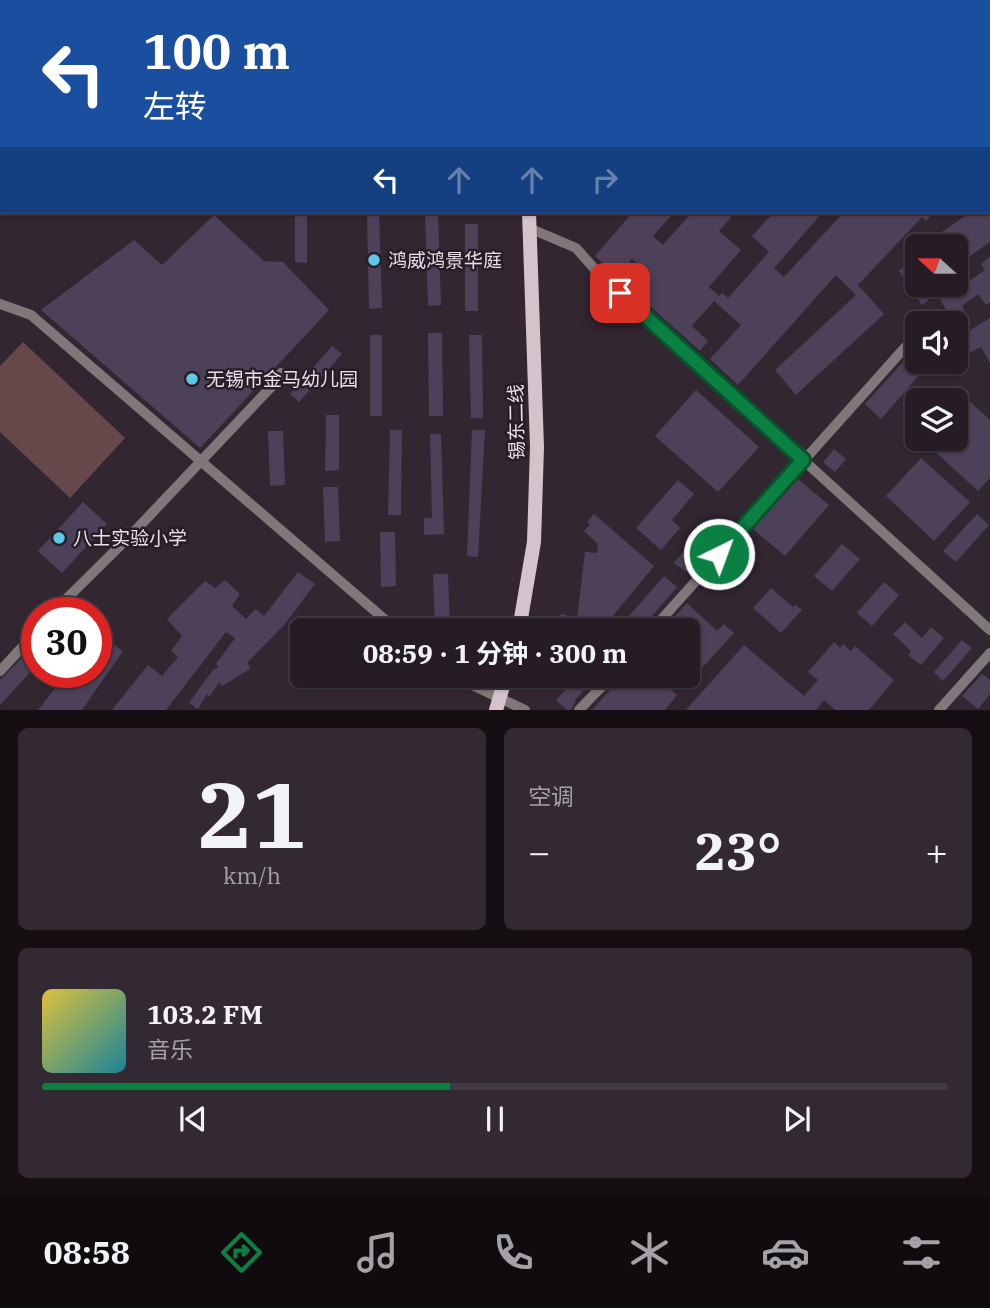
<!DOCTYPE html>
<html lang="zh">
<head>
<meta charset="utf-8">
<style>
	:root { --surface:#261c25; --page:#322932; --text:#f1f3f6; --muted:#a4a1a7; --line:#423a42; --accent:#0b8043 }
	body { margin:0; font-family:"IBM Plex Serif","Noto Sans SC",serif; background:var(--page); color:var(--text); height:100vh; display:flex; flex-direction:column; font-size:26px; white-space:nowrap }
	* { box-sizing:border-box; margin:0 }
	p { font-size:23px; color:var(--muted) }
	.icon { flex:none; width:38px; height:38px; fill:none; stroke:currentColor; stroke-width:2; stroke-linecap:round; stroke-linejoin:round }
	.map { position:relative; height:710px; overflow:hidden }
	.details { display:flex; flex-direction:column; gap:18px; padding:18px; background:#150f14; flex:1 }
	.details>* { flex:none }
	.hud { position:absolute; left:0px; top:0px; width:990px; height:214px; box-shadow:0 2px 5px #0004,0 0 0 2px var(--line); background:#1a4fa0; color:#fff; overflow:hidden }
	.needle { width:46px; rotate:291deg }
	.buttons { position:absolute; left:905px; top:234px; display:grid; gap:14px }
	.buttons a { display:grid; place-items:center; width:63px; height:63px; border-radius:10px; background:var(--surface); box-shadow:0 2px 5px #0004,0 0 0 2px var(--line); font-size:35px }
	.speed { position:absolute; left:21px; top:597px; display:flex; gap:14px; font-size:35px; font-weight:700; text-align:center }
	.speed>* { display:grid; place-content:center; width:91px; height:91px; border-radius:50%; background:var(--surface); box-shadow:0 2px 5px #0004,0 0 0 2px var(--line); line-height:1 }
	.speed .limit { border:10px solid #d22; background:#fff; color:#111 }
	.pin { position:absolute; display:grid; place-items:center; width:60px; height:60px; color:#fff; margin:-30px; border-radius:14px; box-shadow:0 4px 10px #0006 }
	.me { position:absolute; width:77px; margin:-38px; rotate:42deg; stroke-linejoin:round; filter:drop-shadow(0 0 5px #0008) }
	.turn { display:flex; align-items:center; gap:24px; height:147px; padding:0 28px; font-size:32px }
	.turn .icon { width:91px; height:91px; stroke-width:2.5 }
	.turn b { display:block; font-size:49px; line-height:60px }
	.lanes { display:flex; align-items:center; height:66px; padding:0 28px; background:#0003; justify-content:center; gap:35px; direction:ltr }
	.lanes .off { opacity:.35 }
	.big { font-size:52px; font-weight:700; line-height:1.1 }
	.details .tile { flex:1; display:flex; flex-direction:column; justify-content:center; gap:10px; min-width:0; padding:0 24px; border-radius:10px; background:var(--page) }
	.details .dial { align-items:center; gap:0 }
	.dial b { font-size:91px; line-height:1 }
	.song { display:flex; align-items:center; gap:21px }
	.cover { width:84px; height:84px; border-radius:10px; background:linear-gradient(135deg,hsl(50 70% 55%),hsl(190 70% 35%)) }
	.played { height:7px; border-radius:4px; background:linear-gradient(90deg,var(--accent) 45%,var(--line) 45%) }
	.keys { display:flex; justify-content:space-around; direction:ltr }
	.heat { display:flex; justify-content:space-between; align-items:center; font-size:38px; direction:ltr }
	.details .tiles { flex:1; display:grid; gap:18px; grid-template-columns:1fr 1fr }
	.tile:last-child { grid-column:span 2 }
	.trip { position:absolute; left:290px; top:618px; width:410px; height:70px; border-radius:10px; background:var(--surface); box-shadow:0 2px 5px #0004,0 0 0 2px var(--line); font-weight:700; line-height:70px; text-align:center }
	.menu { display:flex; height:112px; justify-content:space-around; align-items:center; background:#0f0b0f; color:var(--muted) }
	.menu .icon { width:49px; height:49px }
	.menu .on { color:var(--accent) }
	.menu b { font-size:32px; color:var(--text) }
	.map>svg:first-child { display:block }
	.green { fill:#66484b }
	.building { fill:#4d4159 }
	.lines { fill:none; stroke-linecap:round; stroke-linejoin:round }
	.minor { stroke:#7f777a; stroke-width:10 }
	.major { stroke:#d5c3cb; stroke-width:14 }
	.route-casing { stroke:#07532c; stroke-width:18 }
	.route { stroke:#0b8043; stroke-width:12 }
	.poi-dot { fill:#5cc7e8; stroke:#281c27; stroke-width:2.5 }
	.labels { text-anchor:middle; stroke-width:5; stroke-linejoin:round; paint-order:stroke }
	.poi-label { font-size:19px; fill:#e8e0e8; stroke:#281c27; text-anchor:start }
	.street-label { font-size:19px; fill:#e8e0e8; stroke:#281c27 }
</style>
</head>
<body>
<div class="map">
<svg width="990" height="710" viewBox="0 0 990 710">
	<rect width="100%" height="100%" fill="#322631"/>
	<path class="green" d="M23 342 125 438 70 498 0 432V366Z"/>
	<path class="building" d="M295 212H307V263L295 262Z
		M367 212H379L382 308 369 309Z
		M425 212H438L441 305 428 306Z
		M633 212H668L672 215 653 236 663 245 692 212H736L719 231 741 250 709 287 719 296 722 293 728 298 769 252 752 236 774 212H823L774 268 784 277 844 212H934L926 221 922 217 858 285 884 314 796 395 775 370 856 295 836 275 738 385 710 359 741 325 714 301 692 326 708 341 700 351 626 285 642 267 632 259 617 276 595 256Z
		M971 212H990V242L956 266V247H925L939 234Z
		M214 215 264 261 283 262 329 310 200 448 41 310 134 240 162 265Z
		M465 224H478V311H465Z
		M917 254V285H956V272L966 283 985 270 981 264 990 257V302L986 305 978 294 962 306 968 317 957 324H946L942 318 948 314 937 293 922 305 899 271Z
		M990 318V363L981 347 969 353 962 335Z
		M428 333H442L443 416H429Z
		M370 335H382V416H370Z
		M469 335H482L483 418H471Z
		M332 346 342 354 299 402 290 394Z
		M913 351 917 355V362H925L928 365 881 419 865 404Z
		M696 390 759 447 718 492 655 436Z
		M970 402 990 420V478L978 491 930 447 936 439H956V418Z
		M326 415H339V470L325 471Z
		M390 430H402L401 515H388Z
		M472 430H485L478 557 467 556Z
		M268 431H283L285 485 270 486Z
		M430 434H441L444 534 424 535V518H432Z
		M834 449 846 459 835 472 823 462Z
		M921 458 970 502 934 541 886 496Z
		M798 479 829 505 785 556 753 529Z
		M678 480 694 494 672 520 680 528 661 550 636 528Z
		M323 487H338L340 541 325 542Z
		M83 502 107 524 62 573 38 551Z
		M594 514 654 566 607 623 599 617 587 630H557L561 614 577 618 585 552 597 553 598 544 584 531 590 525 587 522Z
		M977 514 989 525 956 562 943 551Z
		M380 532H395L396 586 381 587Z
		M697 534 709 544 686 572 674 563Z
		M842 544 860 559 832 591 814 576Z
		M298 572 315 584 285 624 248 662 250 669 222 686 219 683 209 697 207 694 198 709 189 703 212 671 218 667 216 664 235 638 226 632 166 710H112L148 665 162 676 178 657 171 651 182 636 167 619 205 581 215 588 225 580 240 594 232 606 246 619 255 609 264 616Z
		M433 574H448L450 628 435 629Z
		M664 576 677 587 640 630H617Z
		M884 582 899 595 872 626 857 613Z
		M771 588 793 607 796 605 802 610 781 633 753 608Z
		M687 603 717 631 724 624 734 633 688 683V630H663Z
		M905 622 922 638 931 627 944 638 921 665 908 655 911 651 893 634Z
		M107 640 123 651 82 710H38L60 682 63 684 70 675 78 678 83 672H96V654Z
		M962 640 972 648 943 681 934 672Z
		M834 642 840 648 843 644 851 651 855 646 894 680 869 710H835L824 700 816 710H686L744 645 804 696 818 680 808 672Z
		M37 643V671L34 668 0 705V680Z
		M982 674 990 680V694L978 709 962 696Z
		M578 676H586L592 681 575 700 576 701 571 710H567L556 700Z
		M620 676H655L677 695 665 710H592L618 681Z"/>
	<g class="lines">
		<path class="minor" d="M834 2V0
			M0 204 2 203
			M529 228 576 248 600 275 990 630
			M0 304 31 315 397 630
			M928 324 932 321
			M53 612 132 534 272 386 281 373
			M652 630 917 334
			M0 671 37 631
			M453 676 525 710
			M579 710 612 676
			M939 710 990 653"/>
		<path class="major" d="M200 0 204 2
			M231 0 236 2
			M524 0V2
			M989 116H990
			M989 138H990
			M519 630 534 542 537 447 529 212
			M496 710 506 676"/>
	</g>
	<g class="lines">
		<defs>
			<path id="route" d="M620 293 803 460 719 554"/>
		</defs>
		<use href="#route" class="route-casing"/>
		<use href="#route" class="route"/>
	</g>
	<g class="poi-dot">
		<circle cx="374" cy="260" r="7"/>
		<circle cx="192" cy="379" r="7"/>
		<circle cx="59" cy="538" r="7"/>
	</g>
	<g class="labels">
		<g class="poi-label">
			<text x="388" y="267">鸿威鸿景华庭</text>
			<text x="206" y="386">无锡市金马幼儿园</text>
			<text x="73" y="545">八士实验小学</text>
		</g>
		<g class="street-label">
			<text transform="translate(516 422) rotate(-91)" y="7">锡东二线</text>
		</g>
	</g>
</svg>
<div class="buttons">
<a><svg class="needle" viewBox="-14 -14 28 28"><path d="M0-13l5 13h-10z" fill="#e53935"/><path d="M0 13l5-13h-10z" fill="#a4a1a7"/></svg></a>
<a><svg class="icon" aria-label="sound" viewBox="0 0 24 24"><path d="M4 9h4l5-4v14l-5-4H4zM17 9q2 3 0 6"/></svg></a>
<a><svg class="icon" aria-label="layers" viewBox="0 0 24 24"><path d="M12 4l9 5-9 5-9-5zM3 14l9 5 9-5"/></svg></a>
</div>
<div class="speed"><div class="limit">30</div></div>
<div class="pin" style="left:620px;top:293px;background:#d93025"><svg class="icon" aria-label="arrive" viewBox="0 0 24 24"><path d="M6 21V4h12l-3 4 3 4H6"/></svg></div>
<svg class="me" style="left:719px;top:554px" viewBox="-20 -20 40 40"><circle r="17" fill="#0b8043" stroke="#fff" stroke-width="3"/><path d="M0-11L8 9 0 5-8 9z" fill="#fff"/></svg>
<div class="trip">08:59 · 1 分钟 · 300 m</div>
<div class="hud">
<div class="turn"><svg class="icon" aria-label="left" viewBox="0 0 24 24"><path d="M17 20v-9H6M10 6l-5 5 5 5"/></svg><div><b>100 m</b>左转</div></div>
<div class="lanes"><svg class="icon" aria-label="left" viewBox="0 0 24 24"><path d="M17 20v-9H6M10 6l-5 5 5 5"/></svg><svg class="icon off" aria-label="ahead" viewBox="0 0 24 24"><path d="M12 20V5M6 11l6-6 6 6"/></svg><svg class="icon off" aria-label="ahead" viewBox="0 0 24 24"><path d="M12 20V5M6 11l6-6 6 6"/></svg><svg class="icon off" aria-label="right" viewBox="0 0 24 24"><path d="M7 20v-9h11M14 6l5 5-5 5"/></svg></div>
</div>
</div>
<section class="details">
<div class="tiles">
<div class="tile dial"><b>21</b><p>km/h</p></div>
<div class="tile"><p>空调</p>
<div class="heat"><a>−</a><b class="big">23°</b><a>+</a></div>
</div>
<div class="tile">
<div class="song"><i class="cover"></i><div><b>103.2 FM</b><p>音乐</p></div></div>
<div class="played"></div>
<div class="keys"><svg class="icon" aria-label="previous" viewBox="0 0 24 24"><path d="M18 5L8 12l10 7zM5 5v14"/></svg><svg class="icon" aria-label="pause" viewBox="0 0 24 24"><path d="M8 5v14M16 5v14"/></svg><svg class="icon" aria-label="next" viewBox="0 0 24 24"><path d="M6 5l10 7-10 7zM19 5v14"/></svg></div>
</div>
</div>
</section>
<nav class="menu">
<b>08:58</b>
<svg class="icon on" aria-label="directions" viewBox="0 0 24 24"><path d="M12 3l9 9-9 9-9-9zM9 14v-3h6M13 9l2 2-2 2"/></svg>
<svg class="icon" aria-label="music" viewBox="0 0 24 24"><path d="M9 18V5l10-2v13"/><circle cx="6" cy="18" r="3"/><circle cx="16" cy="16" r="3"/></svg>
<svg class="icon" aria-label="phone" viewBox="0 0 24 24"><path d="M5 4h4l2 5-3 2q2 4 5 5l2-3 5 2v4C11 20 4 13 5 4z"/></svg>
<svg class="icon" aria-label="climate" viewBox="0 0 24 24"><path d="M12 3v18M4 7l16 10M4 17L20 7"/></svg>
<svg class="icon" aria-label="car" viewBox="0 0 24 24"><path d="M5 17H2v-5l4-1 3-4h7l3 4 3 1v5h-3M9 17h6M6 11h13"/><circle cx="7" cy="17" r="2"/><circle cx="17" cy="17" r="2"/></svg>
<svg class="icon" aria-label="filters" viewBox="0 0 24 24"><path d="M4 7h16M4 17h16"/><circle cx="9" cy="7" r="2"/><circle cx="15" cy="17" r="2"/></svg>
</nav>
</body>
</html>
